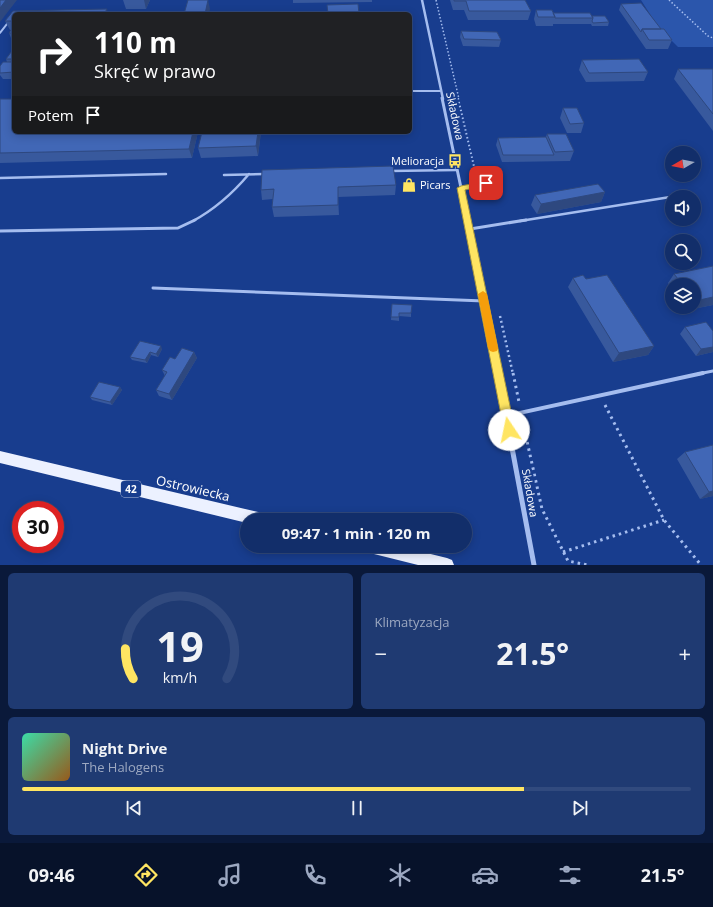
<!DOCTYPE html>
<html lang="pl">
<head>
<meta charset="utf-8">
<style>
	:root { --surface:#122e6a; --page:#1f3a72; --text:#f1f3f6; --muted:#9ca8c1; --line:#314a7e; --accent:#ffe562 }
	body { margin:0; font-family:"Open Sans",sans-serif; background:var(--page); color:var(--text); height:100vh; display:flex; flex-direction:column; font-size:15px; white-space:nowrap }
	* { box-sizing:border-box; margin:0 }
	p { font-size:13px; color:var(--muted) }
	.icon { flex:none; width:22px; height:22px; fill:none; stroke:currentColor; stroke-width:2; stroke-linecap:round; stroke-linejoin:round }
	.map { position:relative; height:565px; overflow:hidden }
	.drawer { display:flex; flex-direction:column; gap:8px; padding:8px; background:#0a193a; flex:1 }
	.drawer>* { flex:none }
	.hud { position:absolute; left:12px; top:12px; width:400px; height:122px; border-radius:6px; box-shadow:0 2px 10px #0003,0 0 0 1px var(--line); background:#202124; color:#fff; overflow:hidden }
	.needle { width:26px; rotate:261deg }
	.controls { position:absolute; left:665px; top:146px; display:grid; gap:8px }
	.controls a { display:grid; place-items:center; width:36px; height:36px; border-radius:50%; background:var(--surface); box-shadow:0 2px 10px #0003,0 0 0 1px var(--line); font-size:20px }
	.speed { position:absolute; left:12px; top:501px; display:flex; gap:8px; font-size:20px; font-weight:700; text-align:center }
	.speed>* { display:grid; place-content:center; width:52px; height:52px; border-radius:50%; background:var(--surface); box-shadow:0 2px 10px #0003,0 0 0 1px var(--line); line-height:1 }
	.speed .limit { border:6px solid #d22; background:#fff; color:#111 }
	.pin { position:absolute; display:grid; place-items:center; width:34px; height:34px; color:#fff; margin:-17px; border-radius:8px; box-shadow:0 2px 6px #0006 }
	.me { position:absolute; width:44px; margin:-22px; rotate:349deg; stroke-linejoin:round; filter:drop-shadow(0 0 3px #0008) }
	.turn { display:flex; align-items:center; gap:14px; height:84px; padding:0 16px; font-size:18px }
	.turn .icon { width:52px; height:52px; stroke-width:2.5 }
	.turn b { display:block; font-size:28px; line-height:34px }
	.then { display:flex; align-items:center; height:38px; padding:0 16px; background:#0003; gap:8px; font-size:15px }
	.big { font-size:30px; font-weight:700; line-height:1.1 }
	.drawer .card { flex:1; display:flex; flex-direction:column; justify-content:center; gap:6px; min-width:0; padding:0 14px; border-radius:6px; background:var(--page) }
	.drawer .dial { align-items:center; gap:0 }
	.dial svg { height:104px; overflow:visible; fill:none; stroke:var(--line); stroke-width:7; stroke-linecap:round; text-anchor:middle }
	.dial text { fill:var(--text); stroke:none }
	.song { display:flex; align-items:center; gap:12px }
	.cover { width:48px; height:48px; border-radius:6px; background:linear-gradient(135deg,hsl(160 70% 55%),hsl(30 70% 35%)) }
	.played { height:4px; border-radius:2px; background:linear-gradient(90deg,var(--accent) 75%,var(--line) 75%) }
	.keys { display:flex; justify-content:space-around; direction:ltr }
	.heat { display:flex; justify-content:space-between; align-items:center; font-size:22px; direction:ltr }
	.drawer .tiles { flex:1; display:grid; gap:8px; grid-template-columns:1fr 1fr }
	.card:last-child { grid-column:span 2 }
	.trip { position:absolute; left:240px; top:513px; width:232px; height:40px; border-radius:20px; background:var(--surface); box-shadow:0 2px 10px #0003,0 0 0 1px var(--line); font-weight:700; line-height:40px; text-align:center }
	.menu { display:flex; height:64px; justify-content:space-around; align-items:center; background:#07122a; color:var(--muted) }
	.menu .icon { width:28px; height:28px }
	.menu .current { color:var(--accent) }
	.menu b { font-size:18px; color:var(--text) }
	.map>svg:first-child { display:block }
	.green { fill:#2b56ac }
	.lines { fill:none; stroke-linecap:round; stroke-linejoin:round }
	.path-far3 { stroke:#a5bdef; stroke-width:1.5; stroke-dasharray:1.5 2; stroke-linecap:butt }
	.path-far2 { stroke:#a5bdef; stroke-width:2; stroke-dasharray:1.5 2.5; stroke-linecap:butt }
	.path-far1 { stroke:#a5bdef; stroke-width:2.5; stroke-dasharray:2 3; stroke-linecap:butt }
	.path { stroke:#a5bdef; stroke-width:3; stroke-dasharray:2.5 4; stroke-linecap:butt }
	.lane-far3 { stroke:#a5bdef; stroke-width:2 }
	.lane-far2 { stroke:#a5bdef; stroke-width:2.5 }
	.lane-far1 { stroke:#a5bdef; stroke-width:3 }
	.lane { stroke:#a5bdef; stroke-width:4 }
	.street-far3 { stroke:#a5bdef; stroke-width:2.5 }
	.street-far2 { stroke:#a5bdef; stroke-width:3 }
	.street-far1 { stroke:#a5bdef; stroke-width:4 }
	.street { stroke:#a5bdef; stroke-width:5 }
	.primary { fill:#ecf1ff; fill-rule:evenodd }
	.wall { fill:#38599d }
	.shaded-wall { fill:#2e487f }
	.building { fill:#4167b6; stroke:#2e487f }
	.route { fill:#ffe562; stroke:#a69540 }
	.slow { fill:#f59e0b }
	.labels { text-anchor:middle; stroke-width:4; stroke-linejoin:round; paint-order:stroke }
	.shield { fill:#183d8e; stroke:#bac5dd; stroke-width:1 }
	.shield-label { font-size:10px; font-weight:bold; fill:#fff }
	.street-label { font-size:11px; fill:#fff; stroke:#183d8e }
	.poi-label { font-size:11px; fill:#fff; stroke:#183d8e; text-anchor:end }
	.near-street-label { font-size:13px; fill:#fff; stroke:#183d8e }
</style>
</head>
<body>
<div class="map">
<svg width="713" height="565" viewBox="0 0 713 565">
	<rect width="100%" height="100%" fill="#183d8e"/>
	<path class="green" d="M641 0H713V47H678L658 27Z"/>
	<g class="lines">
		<path class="path-far3" d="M436 0 459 99
			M669 0 708 36 713 38"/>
		<path class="path-far2" d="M458 98 476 175"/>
		<path class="path-far1" d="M500 316 513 374"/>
		<path class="path" d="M513 373 519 402
			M605 405 664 520 701 565
			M523 423 542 509 568 561 588 565
			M563 552 664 520"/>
		<path class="lane-far3" d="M0 33 14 15
			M410 91H440"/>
		<path class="lane-far2" d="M390 171 457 170
			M224 175 264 174
			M0 178 166 174
			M461 188 486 183
			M193 221C215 209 233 193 249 174
			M520 221 689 194"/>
		<path class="lane-far1" d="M470 229 526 220
			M0 231 178 228 195 220
			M153 288 484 301
			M698 374 713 371"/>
		<path class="lane" d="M506 416 703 373"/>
		<path class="street-far3" d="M422 0 443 99"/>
		<path class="street-far2" d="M442 98 468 221"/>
		<path class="street-far1" d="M468 220 498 374"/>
		<path class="street" d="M498 373 534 565"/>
		<path class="primary" d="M0 451 262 513 267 515 269 520H247V523L0 463Z
			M363 546H398L447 558 452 560 454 565H418L370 553 365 551Z"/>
	</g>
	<path class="wall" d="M123 0H150L146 9H126Z
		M293 0H372V2L293 3Z
		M450 0H525L531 11 528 20H468L464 10H453Z
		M621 4 661 29 672 40 668 49H646L619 10Z
		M536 10 553 13 592 16 609 22 608 26H592L591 24H553V26H536L534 19Z
		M14 14V43H13L9 33 11 30H10L5 21Z
		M461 31 501 40 499 47 463 46 460 37Z
		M14 48V79H3L0 75V66L7 62 6 59Z
		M582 60 648 72 644 81 586 82 579 70Z
		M678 69H713V131L674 79Z
		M0 100 198 132 192 158 0 163Z
		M563 108 584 123 581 133H567L560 118Z
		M261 132 258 156 201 158 198 148Z
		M547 134 574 151 570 161 502 162 496 145 498 138 546 137Z
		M396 185 395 195 338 197 339 215 274 217 272 207 273 199 262 200 261 190Z
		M605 192 601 202 537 214 531 205 535 195Z
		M713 266V305L688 310 686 307H694V285H672V289L668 283 674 274Z
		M573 278 586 279 654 346 648 355 613 362 568 287Z
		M392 304 411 313V317L399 316V321L391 320Z
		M685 327 713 331V352L696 356 680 334Z
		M162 349 158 357 151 355 147 363 132 360 130 357Z
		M194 352 197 358 172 400 159 396 156 390 165 376 162 370 175 359Z
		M120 387 122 390 112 405 92 400 90 397Z
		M713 445V496L700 499 677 459 685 452Z"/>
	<path class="shaded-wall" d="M6 0H17L0 22V8Z
		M144 0H150L146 9Z
		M208 0 210 9 209 14H205Z
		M107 9 108 14H104Z
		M193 132H198L192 158 189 149Z
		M258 132H261L258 156 256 146Z
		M605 192 601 202 537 214 541 204Z
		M713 297V305L688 310 691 307H694V303L695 301Z
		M161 346 162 349 158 357 156 354Z
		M654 346 648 355 613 362 619 353Z
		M713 347V352L696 356 701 349Z
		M150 352 151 355 147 363 145 360Z
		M194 352 197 358 172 400 169 394Z
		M120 387 122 390 112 405 110 402Z
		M713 491V496L700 499 709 492Z"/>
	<path class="building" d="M0 0H6L0 8Z
		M188 0H208L205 14H184Z
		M454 0H525L531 11H469L466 1H454Z
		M641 3 661 29H642L641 32 621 4Z
		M358 4 359 14H328L327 5Z
		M107 9 104 14H14V21H5L13 11Z
		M536 10H552L555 17H538Z
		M553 13H590L593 18H555V17Z
		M592 16H605L609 22 593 23 592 21 593 18Z
		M13 27H14V33H9Z
		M642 29H664L672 40H649Z
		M461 31 497 32 501 40 464 39Z
		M14 48V59H6Z
		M639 59 648 72 589 73 582 60Z
		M3 62H14V72L0 73V66Z
		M678 69H713V114Z
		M0 99H14V132H193L189 149 0 153Z
		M563 108H577L584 123 570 124Z
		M202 132H258L256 146 198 148Z
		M547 134H566L574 151 555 152Z
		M546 137 554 155H503L498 138Z
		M393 166 396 185 338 187V205L272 207 274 189 261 190 262 170Z
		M598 184 605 192 541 204 535 195Z
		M713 266V297L695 301 694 299V285H683L674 274Z
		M583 275 586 279 607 275 654 346 619 353 573 278Z
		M392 304 412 305 411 313H399V317H391Z
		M706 322 713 331V347L701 349 685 327Z
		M140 341 161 346 156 354 150 352 145 360 130 357Z
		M182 348 194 352 169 394 156 390 167 372 162 370 170 357 175 359Z
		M99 382 120 387 110 402 90 397Z
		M713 445V491L709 492 685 452Z"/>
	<path class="route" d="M486 181 489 182V185L465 190 515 430 513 434 509 435 505 434 504 430 457 188 461 186Z"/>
	<path class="slow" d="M483 291 487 294 498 348 497 351 493 352 490 351 488 348 478 294Z"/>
	<defs>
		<symbol id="bus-bare" viewBox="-9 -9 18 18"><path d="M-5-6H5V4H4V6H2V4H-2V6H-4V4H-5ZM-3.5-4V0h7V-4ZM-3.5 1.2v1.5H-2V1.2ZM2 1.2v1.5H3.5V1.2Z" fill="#ffe562" stroke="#183d8e" stroke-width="2.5" paint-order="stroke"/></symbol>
		<symbol id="shop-bare" viewBox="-9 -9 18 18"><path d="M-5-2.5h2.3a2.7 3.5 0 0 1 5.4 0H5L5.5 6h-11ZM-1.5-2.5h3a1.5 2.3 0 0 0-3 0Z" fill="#ffe562" stroke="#183d8e" stroke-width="2.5" paint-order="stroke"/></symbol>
	</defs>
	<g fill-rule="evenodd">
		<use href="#bus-bare" x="445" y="151" width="20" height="20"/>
		<use href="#shop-bare" x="399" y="175" width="20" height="20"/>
	</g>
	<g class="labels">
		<rect class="shield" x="121" y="481" width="20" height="16" rx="3"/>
		<g class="shield-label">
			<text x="131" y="493">42</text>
		</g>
		<g class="street-label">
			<text transform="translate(455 116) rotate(78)" y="4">Składowa</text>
			<text transform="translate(530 493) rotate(80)" y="4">Składowa</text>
		</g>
		<g class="poi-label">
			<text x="444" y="165">Melioracja</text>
			<text x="420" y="189" text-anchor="start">Picars</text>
		</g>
		<g class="near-street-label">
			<text transform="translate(193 488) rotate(13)" y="5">Ostrowiecka</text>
		</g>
	</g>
</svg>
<div class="controls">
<a><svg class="needle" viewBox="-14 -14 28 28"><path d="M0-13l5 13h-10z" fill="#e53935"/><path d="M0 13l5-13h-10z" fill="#9ca8c1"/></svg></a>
<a><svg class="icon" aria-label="sound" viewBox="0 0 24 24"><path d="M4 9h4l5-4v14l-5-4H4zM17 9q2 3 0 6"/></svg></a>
<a><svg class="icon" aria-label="search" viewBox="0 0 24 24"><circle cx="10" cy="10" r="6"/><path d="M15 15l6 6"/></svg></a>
<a><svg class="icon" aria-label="layers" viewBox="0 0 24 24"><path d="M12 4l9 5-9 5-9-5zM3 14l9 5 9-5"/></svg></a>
</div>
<div class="speed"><div class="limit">30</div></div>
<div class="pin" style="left:486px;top:183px;background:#d93025"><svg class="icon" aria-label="arrive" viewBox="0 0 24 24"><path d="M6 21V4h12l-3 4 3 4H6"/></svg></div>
<svg class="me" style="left:509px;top:430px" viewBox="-20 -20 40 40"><circle r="19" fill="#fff"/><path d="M0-13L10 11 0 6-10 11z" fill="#ffe562"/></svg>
<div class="trip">09:47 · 1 min · 120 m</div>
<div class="hud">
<div class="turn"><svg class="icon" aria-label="right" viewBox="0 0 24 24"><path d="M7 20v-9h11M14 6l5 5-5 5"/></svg><div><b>110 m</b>Skręć w prawo</div></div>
<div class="then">Potem<svg class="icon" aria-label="arrive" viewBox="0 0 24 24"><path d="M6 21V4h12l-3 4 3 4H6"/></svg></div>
</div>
</div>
<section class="drawer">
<div class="tiles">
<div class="card dial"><svg viewBox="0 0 100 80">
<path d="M14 69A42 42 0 1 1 86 69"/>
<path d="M14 69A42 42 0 0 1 8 46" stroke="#ffe562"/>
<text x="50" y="56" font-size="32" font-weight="700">19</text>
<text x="50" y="72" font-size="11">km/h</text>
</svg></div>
<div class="card"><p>Klimatyzacja</p>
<div class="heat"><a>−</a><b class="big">21.5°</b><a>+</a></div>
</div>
<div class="card">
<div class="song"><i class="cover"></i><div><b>Night Drive</b><p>The Halogens</p></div></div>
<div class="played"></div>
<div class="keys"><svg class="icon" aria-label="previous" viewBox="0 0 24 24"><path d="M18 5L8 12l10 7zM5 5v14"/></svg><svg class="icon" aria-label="pause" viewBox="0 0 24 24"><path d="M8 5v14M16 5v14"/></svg><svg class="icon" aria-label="next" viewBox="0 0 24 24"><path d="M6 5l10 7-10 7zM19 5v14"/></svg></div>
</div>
</div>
</section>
<nav class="menu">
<b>09:46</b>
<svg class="icon current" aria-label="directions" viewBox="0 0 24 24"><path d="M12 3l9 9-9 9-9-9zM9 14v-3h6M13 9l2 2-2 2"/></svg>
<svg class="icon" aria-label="music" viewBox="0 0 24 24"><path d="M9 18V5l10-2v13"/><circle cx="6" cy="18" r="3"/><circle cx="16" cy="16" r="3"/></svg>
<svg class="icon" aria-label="phone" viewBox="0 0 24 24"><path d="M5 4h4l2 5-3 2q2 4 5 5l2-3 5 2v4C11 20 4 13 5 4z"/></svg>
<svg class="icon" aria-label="climate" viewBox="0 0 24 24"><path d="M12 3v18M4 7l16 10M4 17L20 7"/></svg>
<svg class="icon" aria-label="car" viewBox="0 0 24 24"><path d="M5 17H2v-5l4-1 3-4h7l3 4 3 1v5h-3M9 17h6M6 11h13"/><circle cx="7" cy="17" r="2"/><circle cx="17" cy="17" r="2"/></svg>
<svg class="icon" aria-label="filters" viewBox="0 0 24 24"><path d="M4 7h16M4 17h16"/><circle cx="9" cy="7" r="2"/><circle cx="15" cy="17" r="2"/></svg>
<b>21.5°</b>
</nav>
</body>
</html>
